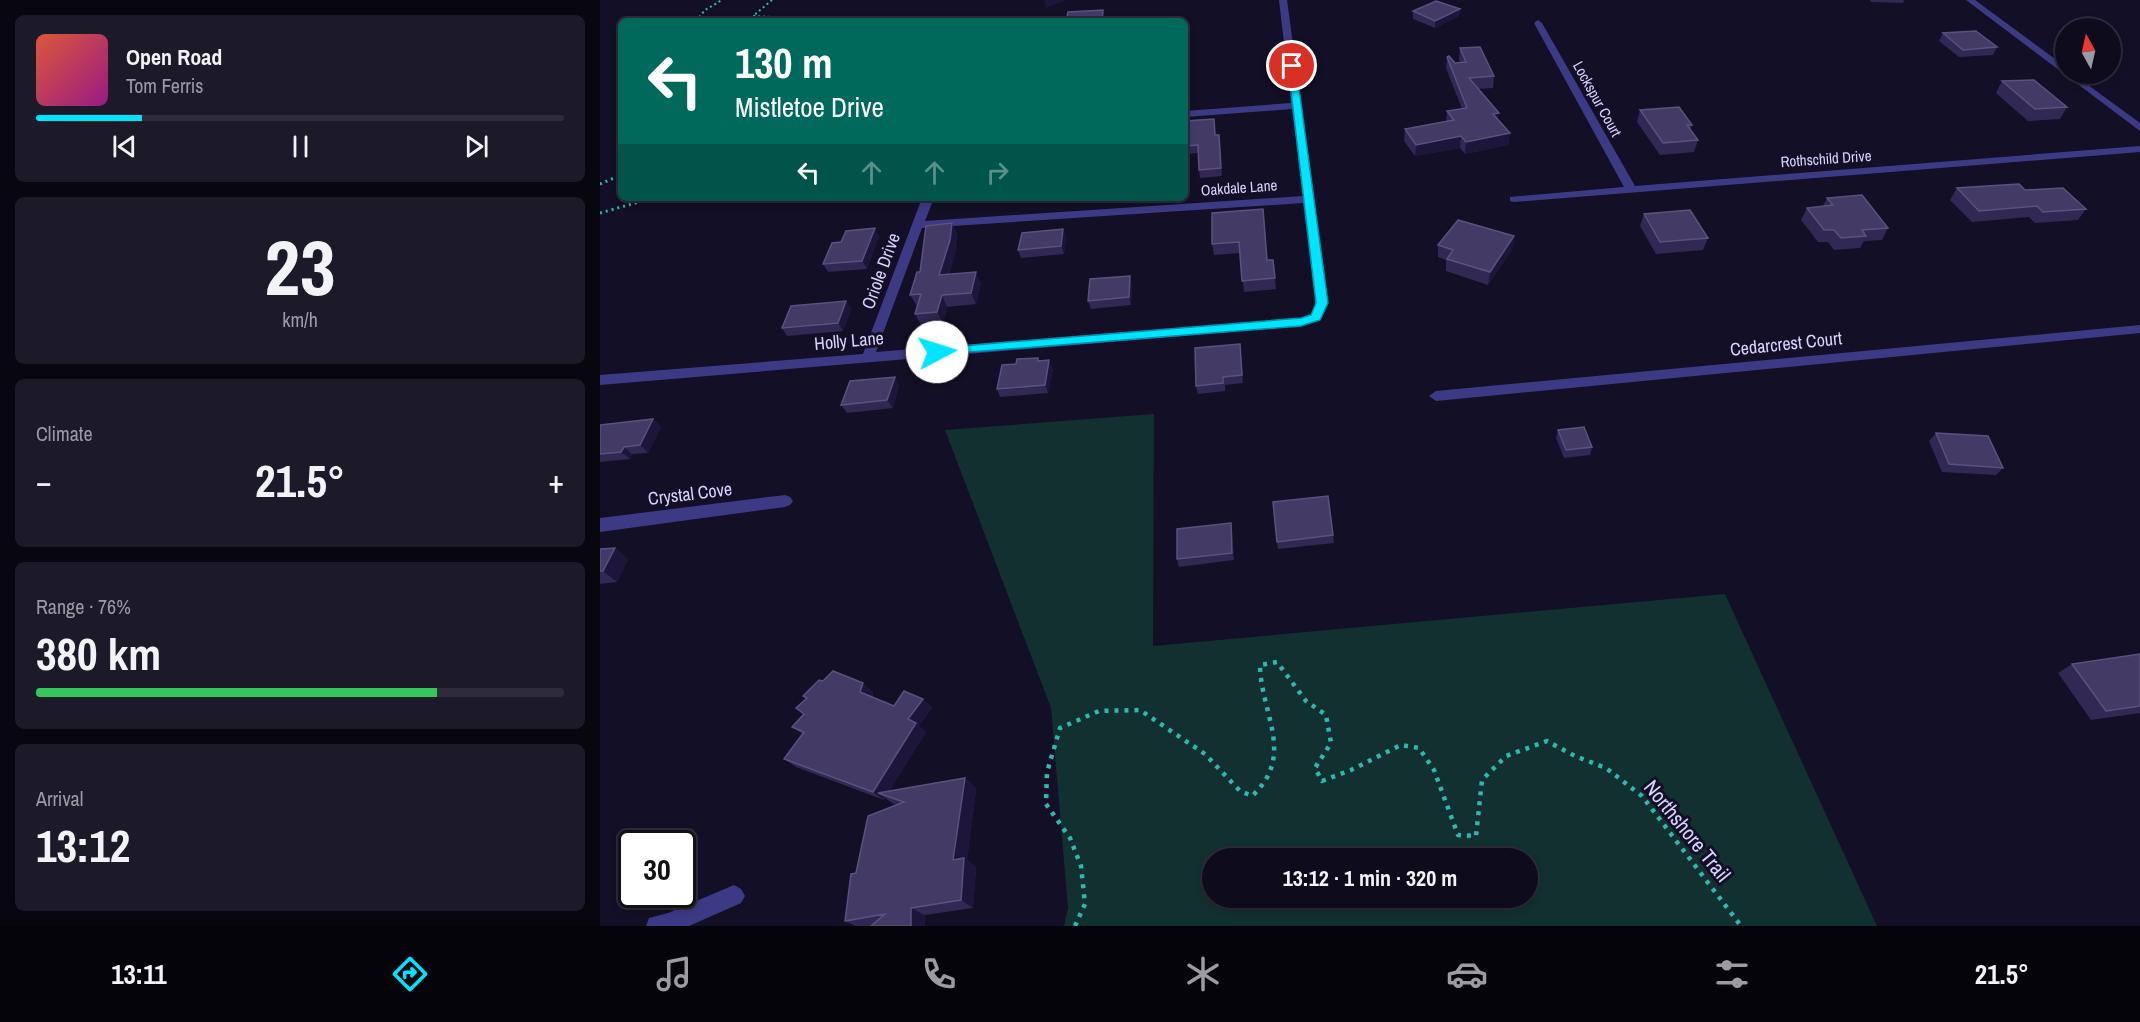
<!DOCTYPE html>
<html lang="en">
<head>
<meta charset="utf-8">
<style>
	:root { --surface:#0e0b1c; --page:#1c1929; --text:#f1f3f6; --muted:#9b9ba3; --line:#2e2b3b; --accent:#00e5ff }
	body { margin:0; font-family:"Archivo Narrow",sans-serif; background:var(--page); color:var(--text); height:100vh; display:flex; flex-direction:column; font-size:22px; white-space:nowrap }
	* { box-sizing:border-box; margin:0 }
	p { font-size:20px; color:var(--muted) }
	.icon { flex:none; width:33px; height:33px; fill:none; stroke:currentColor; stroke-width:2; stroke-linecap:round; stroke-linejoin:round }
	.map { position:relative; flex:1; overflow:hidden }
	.sheet { display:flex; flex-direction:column; gap:15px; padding:15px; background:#08060f; width:600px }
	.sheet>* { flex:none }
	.guide { position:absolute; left:18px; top:18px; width:570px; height:183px; border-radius:9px; box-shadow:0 3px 9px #0003,0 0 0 2px var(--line); background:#00695c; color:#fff; overflow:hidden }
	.needle { width:39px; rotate:352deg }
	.tools { position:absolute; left:1455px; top:18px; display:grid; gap:12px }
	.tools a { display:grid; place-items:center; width:66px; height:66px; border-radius:50%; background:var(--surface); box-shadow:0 3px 9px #0003,0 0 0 2px var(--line); font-size:30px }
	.speed { position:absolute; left:18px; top:830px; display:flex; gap:12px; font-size:30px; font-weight:700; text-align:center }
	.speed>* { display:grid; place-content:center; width:78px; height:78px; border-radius:50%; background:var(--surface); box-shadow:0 3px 9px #0003,0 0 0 2px var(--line); line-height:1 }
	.speed .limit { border:3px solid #111; border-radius:9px; background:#fff; color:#111 }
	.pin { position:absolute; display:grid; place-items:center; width:51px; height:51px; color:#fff; margin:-26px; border:3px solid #fff; border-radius:50%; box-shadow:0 2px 6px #0007 }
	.me { position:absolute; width:66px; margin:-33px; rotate:85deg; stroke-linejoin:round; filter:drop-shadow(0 0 4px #0008) }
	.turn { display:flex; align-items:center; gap:21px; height:126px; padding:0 18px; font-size:27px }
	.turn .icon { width:78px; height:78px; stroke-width:2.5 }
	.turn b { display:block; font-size:42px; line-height:51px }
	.lanes { display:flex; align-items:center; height:57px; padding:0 18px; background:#0003; justify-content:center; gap:30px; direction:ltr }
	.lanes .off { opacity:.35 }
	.big { font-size:45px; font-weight:700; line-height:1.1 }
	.sheet .card { flex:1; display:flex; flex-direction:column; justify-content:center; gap:9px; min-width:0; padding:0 21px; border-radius:9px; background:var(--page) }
	.sheet .dial { align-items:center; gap:0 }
	.dial b { font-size:78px; line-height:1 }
	.song { display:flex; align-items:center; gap:18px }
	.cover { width:72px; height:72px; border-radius:9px; background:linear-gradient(135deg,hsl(10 70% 55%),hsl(310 70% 35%)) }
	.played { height:6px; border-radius:3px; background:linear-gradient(90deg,var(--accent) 20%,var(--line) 20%) }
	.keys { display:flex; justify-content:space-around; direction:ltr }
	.heat { display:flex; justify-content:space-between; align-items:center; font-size:33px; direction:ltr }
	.charge { height:9px; border-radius:4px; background:linear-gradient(90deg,#34c759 76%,var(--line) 0) }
	.trip { position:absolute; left:602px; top:848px; width:336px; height:60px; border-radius:30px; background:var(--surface); box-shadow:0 3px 9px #0003,0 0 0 2px var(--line); font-weight:700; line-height:60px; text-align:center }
	.tab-bar { display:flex; height:96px; justify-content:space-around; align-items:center; background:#06040b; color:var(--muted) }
	.tab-bar .icon { width:42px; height:42px }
	.tab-bar .on { color:var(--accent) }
	.tab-bar b { font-size:27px; color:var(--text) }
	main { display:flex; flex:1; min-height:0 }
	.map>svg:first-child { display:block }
	.green { fill:#12302f; fill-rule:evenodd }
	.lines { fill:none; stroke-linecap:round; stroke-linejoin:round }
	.path-far2 { stroke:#2fb8b0; stroke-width:2; stroke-dasharray:2 3; stroke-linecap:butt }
	.path-far1 { stroke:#2fb8b0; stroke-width:3; stroke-dasharray:2 4; stroke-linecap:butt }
	.path { stroke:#2fb8b0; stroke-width:4.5; stroke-dasharray:4 6; stroke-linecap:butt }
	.street { fill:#3d3a85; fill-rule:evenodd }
	.wall { fill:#312854 }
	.shaded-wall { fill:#1d163a }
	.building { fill:#433a66; stroke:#5a527e; stroke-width:1.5 }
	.route { fill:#00e5ff; stroke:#0095a6; stroke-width:1.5 }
	.labels { text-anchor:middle; stroke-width:6; stroke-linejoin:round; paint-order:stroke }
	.far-street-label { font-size:15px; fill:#d9d4ff; stroke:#130f26 }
	.street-label { font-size:18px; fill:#d9d4ff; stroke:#130f26 }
	.near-street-label { font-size:21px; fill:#d9d4ff; stroke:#130f26 }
</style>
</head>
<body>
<main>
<section class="sheet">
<div class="card">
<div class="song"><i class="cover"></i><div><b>Open Road</b><p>Tom Ferris</p></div></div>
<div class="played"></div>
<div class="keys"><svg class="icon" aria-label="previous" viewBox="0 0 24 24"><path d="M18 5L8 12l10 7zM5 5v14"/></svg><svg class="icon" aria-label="pause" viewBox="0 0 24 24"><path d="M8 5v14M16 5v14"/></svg><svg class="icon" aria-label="next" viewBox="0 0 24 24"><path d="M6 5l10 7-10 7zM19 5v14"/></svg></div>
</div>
<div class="card dial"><b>23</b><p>km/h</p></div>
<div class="card"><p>Climate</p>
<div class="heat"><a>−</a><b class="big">21.5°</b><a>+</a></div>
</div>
<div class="card"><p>Range · 76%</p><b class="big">380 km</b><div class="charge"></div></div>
<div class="card"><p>Arrival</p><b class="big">13:12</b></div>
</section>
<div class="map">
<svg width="1540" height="926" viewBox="0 0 1540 926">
	<rect width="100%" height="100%" fill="#130f26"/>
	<path class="green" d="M554 414 553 646 1125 594 1277 926H464L468 908 451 708 345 430ZM612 858H927V897H612Z"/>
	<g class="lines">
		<path class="path-far2" d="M172 0 153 16 241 21
			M96 21 105 10 122 0"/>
		<path class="path-far1" d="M0 184 21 175
			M0 213 53 198"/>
		<path class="path" d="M475 926 485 904 481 866 470 838 446 804 447 772 460 728 499 711 540 710 605 754 640 791 652 796C696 755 661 715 660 665L677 662 706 701 726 715 731 743 715 768 722 781 751 770 801 745 819 748 834 770 858 835 876 836 882 780 906 756 947 741 975 756 1006 768 1042 796 1141 926"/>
		<path class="street" d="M679 0H687L728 303 721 320 701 326 0 385V375L263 354 322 198H334L325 221 703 196 692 109 585 117V111L691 103ZM703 203 716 303 711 314 700 318 276 352 322 228Z
			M1366 0H1375L1466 67V74H1473L1540 123V131Z
			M938 20 942 23 1035 186 1540 146V152L914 202 910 201V197L1024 187 934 23Z
			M1540 325V333L836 401 829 396 836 391Z
			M185 495 190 497 193 501 190 505 185 507 0 532V518Z
			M134 885 141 889 145 896 141 903 89 926H46L49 918 68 913Z"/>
	</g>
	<path class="wall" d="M1270 0H1304L1303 3 1271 2Z
		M860 9 859 16 835 28 813 19V11Z
		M1343 33 1397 47 1393 55 1359 57 1339 41Z
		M860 48 894 76 893 88 878 89 898 120 910 133 908 145 865 154 860 148 815 156 804 141 805 129 846 121 847 111 862 109 846 68 847 57 855 63 860 62 859 59Z
		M1402 81 1467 107 1460 119 1428 121 1396 93Z
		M1040 110 1092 125 1090 130 1098 140 1094 152 1060 155 1037 122Z
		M614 119 615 135 620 143 622 176 600 178 599 170 598 153 585 154V121Z
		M1357 188 1425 190 1486 209 1478 220 1435 223 1429 217 1372 222 1350 200Z
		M355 198H399V200L357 203Z
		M1227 198 1288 228 1282 240 1264 241 1260 248 1234 250 1228 242H1218L1201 220 1207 208 1223 206Z
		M663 209 667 260H673L676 289 644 292 640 253 614 255 612 244Z
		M1044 214 1108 238 1103 250 1056 254 1040 226Z
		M352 223 357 234 356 251 349 274 381 283 376 304 347 307 343 323 321 325 315 314 317 306 310 295 320 272Z
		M463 229 466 237 464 254 421 258 418 250Z
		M279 236 267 269 228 272 223 264 241 242Z
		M914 236 913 248 888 285 846 271V260L838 257V245Z
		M532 284 531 305 491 309 488 301Z
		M246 301 251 309 243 331 187 336 182 328Z
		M641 352 643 383 625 385V391L598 394 596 386Z
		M453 369 448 393 400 397 397 389Z
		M299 385 293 408 247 413 241 405Z
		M53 419 61 427 48 453 32 454 30 459 0 462V425Z
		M958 430 992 447 990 455 964 458 956 438Z
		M1336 433 1403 468 1396 475 1342 472 1329 441Z
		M631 523 632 530 634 560 579 567 577 559Z
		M733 535 734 543 678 549 677 542Z
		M15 548 28 559 17 582 0 584V549Z
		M1540 654V713L1491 720 1458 673 1472 664Z
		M273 692 272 697 294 706 323 699 332 708 319 726 326 732 289 791 365 778 376 789 367 860 376 867 373 908 325 915V926H256L245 921 256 873 297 805 292 803 285 798 284 800 196 767 184 759 202 734 192 727 203 714 206 699 203 696Z"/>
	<path class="shaded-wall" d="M446 0H466L446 8 444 1Z
		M860 9 859 16 835 28V21Z
		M503 10 505 18V21H502Z
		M899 113 897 124 893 114Z
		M910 133 908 145 865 154 866 142Z
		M619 135 620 143 622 176 621 168Z
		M861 136 860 148 815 156 816 145Z
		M352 223 357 234 356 251 345 286 339 275Z
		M275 228 279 236 267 269 262 261Z
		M463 229 466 237 464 254 461 246Z
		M914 236 913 248 888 285 890 272Z
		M376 272 381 283 376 304 371 293Z
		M530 276 532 284 531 305 529 297Z
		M342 295 347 307 343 323 337 312Z
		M246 301 251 309 243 331 238 323Z
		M640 344 641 352 643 383 642 375Z
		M449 360 453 369 448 393 445 385Z
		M295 377 299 385 293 408 287 400Z
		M53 419 61 427 48 453 40 445Z
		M24 447 32 454 30 459 21 452Z
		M631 523 632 530 634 560 632 553Z
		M15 548 28 559 17 582 3 571Z
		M263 683 273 692 270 701 260 692Z
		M323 699 332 708 319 726 326 732 286 796 278 793 285 798 284 800 273 792 308 719Z
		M365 778 376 789 367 860 376 867 373 908 361 900 353 860Z
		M311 908 325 915V926H311Z"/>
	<path class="building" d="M836 1 860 9 835 21 813 11Z
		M503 10 502 21H466L468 12Z
		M1376 31 1397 47 1363 50 1343 33Z
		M880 47 894 76 869 78 899 113 893 114 910 133 866 142 861 136 816 145 805 129 854 120 847 111 867 108 847 57 849 56 855 63 866 62 860 48Z
		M1434 80 1467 107 1435 109 1402 81Z
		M1079 107 1092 125H1087L1098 140 1063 143 1040 110Z
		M614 119 615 135H619L621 168 599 170 598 145 585 146V121Z
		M1419 184 1425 190 1463 188 1486 209 1443 212 1437 206 1379 211 1357 188Z
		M1262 195 1288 228 1262 230 1266 236 1241 238 1234 230H1224L1207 208 1233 205 1227 198Z
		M663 209 667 260H673L675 278 642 281 639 242 612 244V213Z
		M1090 210 1108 238 1060 242 1044 214Z
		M858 220 914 236 890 272 847 259 853 250 838 245Z
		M352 223 350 240 339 275 376 272 371 293 342 295 337 312 315 314 321 294 310 295 317 272H320L326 226Z
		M275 228 262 261 223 264 232 243 241 242 246 231Z
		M463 229 461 246 418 250 422 233Z
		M530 276 529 297 488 301 490 279Z
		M246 301 238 323 182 328 191 306Z
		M640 344 642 375 623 377V383L596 386 595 348Z
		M438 358V361L449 360 445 385 397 389 402 365 416 364 417 359Z
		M295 377 287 400 241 405 250 381Z
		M53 419 40 445 24 447 21 452 0 454V425Z
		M984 427 992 447 966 450 958 430Z
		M1336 433 1388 436 1403 468 1349 464Z
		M728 496 733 535 677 542 673 502Z
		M631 523 632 553 577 559V529Z
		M15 548 3 571H0V549Z
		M1540 654V706L1506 711 1472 664Z
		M233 671 263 683 260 692 294 706 304 691 323 699 308 719 316 723 273 792 184 759 204 732 192 727 204 714 196 708 207 698 203 696 219 680 223 681Z
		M365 778 353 860 364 858 361 900 311 908V926H271L285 914 245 921 251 874 256 873 268 816 304 802 278 793Z"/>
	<path class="route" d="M692 64 696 66 728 303 720 320 701 326 332 355V349L337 348 701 318 711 315 716 303 688 66Z"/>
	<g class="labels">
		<g class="far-street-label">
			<text transform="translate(997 99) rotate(61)" y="5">Lockspur Court</text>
			<text transform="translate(1226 159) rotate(-4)" y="5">Rothschild Drive</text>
			<text transform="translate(639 188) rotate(-4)" y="5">Oakdale Lane</text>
		</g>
		<g class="street-label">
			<text transform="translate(281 271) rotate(-70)" y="6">Oriole Drive</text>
			<text transform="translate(249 341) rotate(-5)" y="6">Holly Lane</text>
			<text transform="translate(1186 344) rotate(-6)" y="6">Cedarcrest Court</text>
			<text transform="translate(90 494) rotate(-7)" y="6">Crystal Cove</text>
		</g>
		<g class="near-street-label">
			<text transform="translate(1087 831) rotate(51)" y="7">Northshore Trail</text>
		</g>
	</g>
</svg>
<div class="tools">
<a><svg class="needle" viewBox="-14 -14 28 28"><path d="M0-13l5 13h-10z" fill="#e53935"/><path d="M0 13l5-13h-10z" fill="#9b9ba3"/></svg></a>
</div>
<div class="speed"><div class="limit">30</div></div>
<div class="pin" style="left:692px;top:66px;background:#d93025"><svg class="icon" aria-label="arrive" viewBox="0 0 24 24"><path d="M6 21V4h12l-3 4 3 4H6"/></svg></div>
<svg class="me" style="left:337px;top:352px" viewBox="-20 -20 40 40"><circle r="19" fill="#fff"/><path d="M0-13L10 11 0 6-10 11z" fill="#00e5ff"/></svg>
<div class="trip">13:12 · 1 min · 320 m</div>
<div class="guide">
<div class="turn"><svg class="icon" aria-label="left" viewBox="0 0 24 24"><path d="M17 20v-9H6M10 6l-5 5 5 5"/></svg><div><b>130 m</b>Mistletoe Drive</div></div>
<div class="lanes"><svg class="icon" aria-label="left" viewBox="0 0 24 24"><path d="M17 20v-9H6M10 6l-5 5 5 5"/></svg><svg class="icon off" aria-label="ahead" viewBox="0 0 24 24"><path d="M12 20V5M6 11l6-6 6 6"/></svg><svg class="icon off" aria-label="ahead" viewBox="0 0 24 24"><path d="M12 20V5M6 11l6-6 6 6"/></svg><svg class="icon off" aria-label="right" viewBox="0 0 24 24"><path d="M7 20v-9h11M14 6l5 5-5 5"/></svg></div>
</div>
</div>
</main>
<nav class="tab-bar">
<b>13:11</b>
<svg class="icon on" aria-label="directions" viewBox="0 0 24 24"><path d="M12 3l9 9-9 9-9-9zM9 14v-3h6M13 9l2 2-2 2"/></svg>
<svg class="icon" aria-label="music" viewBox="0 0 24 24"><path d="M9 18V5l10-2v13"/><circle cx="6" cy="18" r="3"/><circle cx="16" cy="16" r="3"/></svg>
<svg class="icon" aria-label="phone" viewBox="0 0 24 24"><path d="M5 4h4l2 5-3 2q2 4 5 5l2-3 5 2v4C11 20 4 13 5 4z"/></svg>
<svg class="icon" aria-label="climate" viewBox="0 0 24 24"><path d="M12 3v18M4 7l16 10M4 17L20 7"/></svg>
<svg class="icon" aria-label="car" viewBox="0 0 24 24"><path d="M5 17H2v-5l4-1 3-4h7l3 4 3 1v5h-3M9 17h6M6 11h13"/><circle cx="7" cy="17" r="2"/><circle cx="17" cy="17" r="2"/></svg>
<svg class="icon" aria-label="filters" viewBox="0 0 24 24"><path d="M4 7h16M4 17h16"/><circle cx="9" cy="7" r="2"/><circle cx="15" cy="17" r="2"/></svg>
<b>21.5°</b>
</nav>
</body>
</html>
